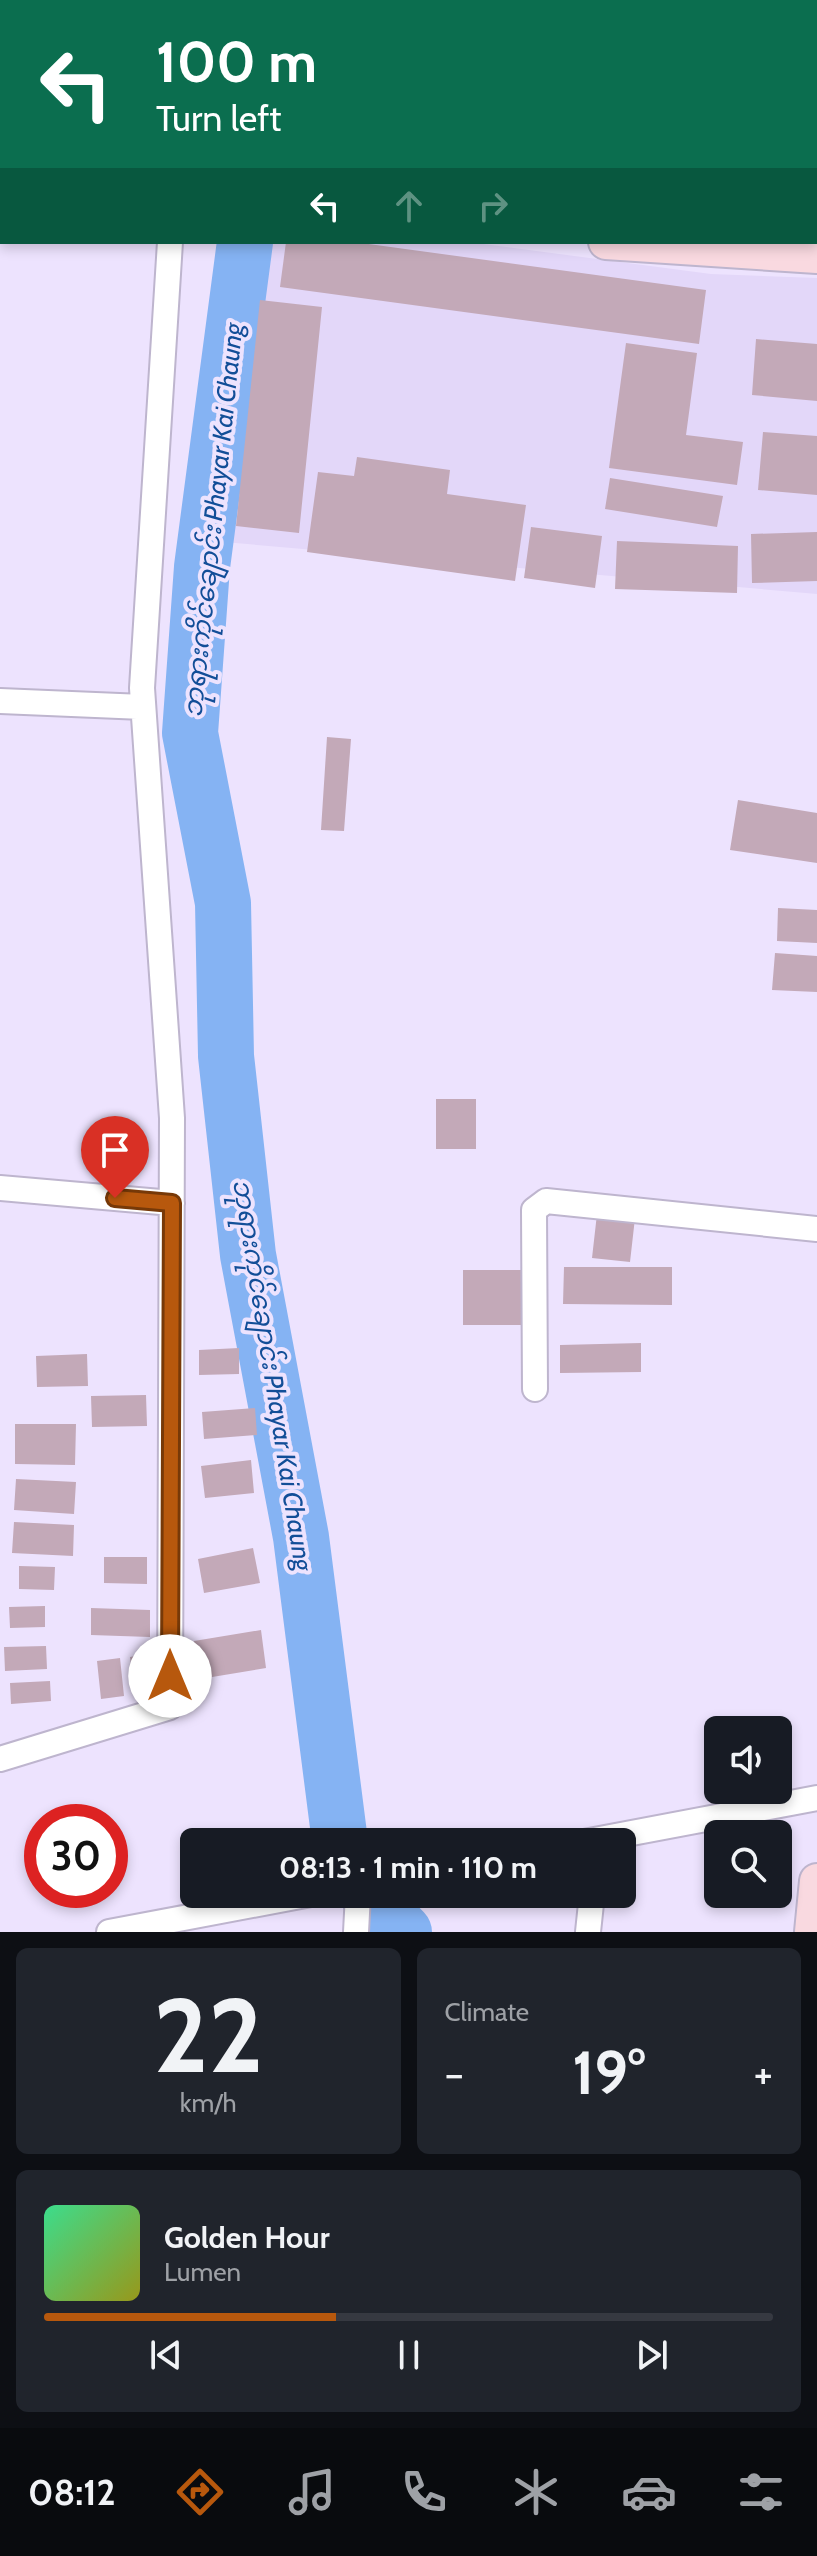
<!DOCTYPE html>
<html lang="en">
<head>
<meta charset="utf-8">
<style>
	:root { --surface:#171b24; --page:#20242c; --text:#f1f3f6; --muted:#9ea1a6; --line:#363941; --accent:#b7580d }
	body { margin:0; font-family:Cabin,"Noto Sans Myanmar",sans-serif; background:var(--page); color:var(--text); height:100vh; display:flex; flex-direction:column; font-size:30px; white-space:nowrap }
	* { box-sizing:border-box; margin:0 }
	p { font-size:26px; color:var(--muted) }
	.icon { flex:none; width:44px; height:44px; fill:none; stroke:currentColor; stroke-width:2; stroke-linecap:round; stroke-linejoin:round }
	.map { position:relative; height:1932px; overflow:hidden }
	.panel { display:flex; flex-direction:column; gap:16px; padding:16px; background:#0d0f14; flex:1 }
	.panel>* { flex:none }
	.top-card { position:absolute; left:0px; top:0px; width:818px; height:244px; box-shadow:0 4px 12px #0003; background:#0b6e4f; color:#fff; overflow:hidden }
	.controls { position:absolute; left:704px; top:1716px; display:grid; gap:16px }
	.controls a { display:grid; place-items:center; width:88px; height:88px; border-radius:12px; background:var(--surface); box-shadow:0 4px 12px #0003; font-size:40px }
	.speed { position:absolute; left:24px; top:1804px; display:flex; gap:16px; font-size:40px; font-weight:700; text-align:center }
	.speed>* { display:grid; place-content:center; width:104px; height:104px; border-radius:50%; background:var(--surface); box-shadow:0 4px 12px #0003; line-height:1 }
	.speed .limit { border:12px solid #d22; background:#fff; color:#111 }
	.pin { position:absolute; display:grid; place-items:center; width:68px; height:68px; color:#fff; margin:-82px -34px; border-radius:50% 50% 50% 0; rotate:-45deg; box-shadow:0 0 8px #0007 }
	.pin .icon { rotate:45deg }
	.me { position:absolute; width:88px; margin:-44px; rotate:0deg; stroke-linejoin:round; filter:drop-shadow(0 0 6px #0008) }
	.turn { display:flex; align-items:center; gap:28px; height:168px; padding:0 24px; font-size:36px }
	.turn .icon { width:104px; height:104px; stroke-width:2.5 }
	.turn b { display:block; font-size:56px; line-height:68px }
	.lanes { display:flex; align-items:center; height:76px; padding:0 24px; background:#0003; justify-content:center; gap:40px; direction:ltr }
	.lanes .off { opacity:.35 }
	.big { font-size:60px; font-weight:800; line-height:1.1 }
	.panel .widget { flex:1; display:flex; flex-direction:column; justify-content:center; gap:12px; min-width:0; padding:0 28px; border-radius:12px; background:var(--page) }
	.panel .dial { align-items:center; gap:0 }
	.dial b { font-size:104px; line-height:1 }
	.song { display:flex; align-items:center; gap:24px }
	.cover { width:96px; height:96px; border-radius:12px; background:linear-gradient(135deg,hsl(150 70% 55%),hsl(60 70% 35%)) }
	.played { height:8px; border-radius:4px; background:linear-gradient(90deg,var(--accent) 40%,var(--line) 40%) }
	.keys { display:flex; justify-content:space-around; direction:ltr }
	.heat { display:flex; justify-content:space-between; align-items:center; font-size:44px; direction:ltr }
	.panel .tiles { flex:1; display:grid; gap:16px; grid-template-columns:1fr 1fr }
	.widget:last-child { grid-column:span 2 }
	.trip { position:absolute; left:180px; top:1828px; width:456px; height:80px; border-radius:12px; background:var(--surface); box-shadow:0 4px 12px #0003; font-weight:800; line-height:80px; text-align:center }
	.menu { display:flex; height:128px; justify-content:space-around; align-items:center; background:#090b0e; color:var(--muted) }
	.menu .icon { width:56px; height:56px }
	.menu .current { color:var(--accent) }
	.menu b { font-size:36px; color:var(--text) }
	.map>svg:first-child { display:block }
	.built { fill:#e3d7f9 }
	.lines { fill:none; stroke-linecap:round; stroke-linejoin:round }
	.river { stroke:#85b3f3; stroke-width:56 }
	.building { fill:#c3a9b8 }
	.street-casing { stroke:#beb5ce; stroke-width:28 }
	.secondary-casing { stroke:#beb5ce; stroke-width:38 }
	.street { stroke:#fff; stroke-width:24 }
	.secondary { stroke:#f9d9e0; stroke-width:34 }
	.route-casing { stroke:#773908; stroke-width:20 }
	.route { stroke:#b7580d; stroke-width:14 }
	.labels { text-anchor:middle; stroke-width:8; stroke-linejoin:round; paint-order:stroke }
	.water-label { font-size:26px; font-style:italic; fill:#124e98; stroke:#ede3fe }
</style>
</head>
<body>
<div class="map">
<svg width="817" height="1932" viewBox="0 0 817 1932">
	<rect width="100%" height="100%" fill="#ede3fe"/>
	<path class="built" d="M254 242H468L711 274 817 278V594L212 541Z"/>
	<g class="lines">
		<path class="river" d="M252 0V2
			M245 242 202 567 190 733 223 903 226 1056 248 1255 301 1537 340 1842
			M367 1894 404 1932"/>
	</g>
	<path class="building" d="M286 242H354L706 290 699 344 280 287Z
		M260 300 322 307 299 533 236 526Z
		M756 339 817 344V401L752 395Z
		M626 343 697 353 686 435 743 442 737 485 609 468Z
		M763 432 817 436V495L758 490Z
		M357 457 450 470 447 494 526 505 515 581 307 552 318 472 354 476Z
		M610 478 723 496 717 527 605 509Z
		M531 527 602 536 595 588 524 578Z
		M817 532V581L752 583 751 534Z
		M617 541 738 546 737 593 615 589Z
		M327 737 351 739 344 831 321 830Z
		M738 800 817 813V863L730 850Z
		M778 908 817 910V943L777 941Z
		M775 953 817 956V992L772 990Z
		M436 1099H476V1149H436Z
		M597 1214 635 1218 630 1262 592 1258Z
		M564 1267H672V1305L563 1304Z
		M463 1270H527V1325H463Z
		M641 1343V1372L560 1373V1345Z
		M239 1348V1374L199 1375V1350Z
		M87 1354 88 1386 37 1387 36 1356Z
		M146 1395 147 1426 92 1427 91 1396Z
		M255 1408 257 1435 204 1439 202 1412Z
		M15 1424H76L75 1465 15 1464Z
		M251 1460 254 1493 205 1498 201 1466Z
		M16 1479 76 1482 74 1514 14 1510Z
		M14 1522 74 1525 73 1556 12 1553Z
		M253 1548 260 1583 204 1593 198 1559Z
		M104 1557H147V1584L104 1583Z
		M19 1566 55 1567 54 1590 19 1589Z
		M45 1606V1627L10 1628 9 1607Z
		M91 1608 150 1610V1637L91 1635Z
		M261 1630 266 1668 200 1679 194 1641Z
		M46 1646 47 1669 5 1671 4 1647Z
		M152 1653 158 1692 135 1695 130 1657Z
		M120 1658 124 1696 101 1699 97 1661Z
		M50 1681 51 1701 11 1704 10 1683Z"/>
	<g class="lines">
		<defs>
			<path id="street" d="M160 0V2
				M479 2V0
				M0 701 143 707
				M0 1188 172 1203
				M535 1389 534 1210 546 1201 817 1229
				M0 1759 170 1707 172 1118 142 688 170 242
				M584 1842 817 1798
				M109 1932 311 1894
				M356 1932 358 1894
				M588 1932 592 1894"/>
			<path id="secondary" d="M0 139H2
				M606 242 817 256
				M812 1932 817 1881"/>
		</defs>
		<use href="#street" class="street-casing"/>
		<use href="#secondary" class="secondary-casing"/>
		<use href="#street" class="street"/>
		<use href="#secondary" class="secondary"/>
	</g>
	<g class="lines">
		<defs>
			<path id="route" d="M115 1198 172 1203 170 1676"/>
		</defs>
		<use href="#route" class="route-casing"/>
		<use href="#route" class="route"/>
	</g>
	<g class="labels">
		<g class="water-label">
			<text transform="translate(213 520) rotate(-84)" y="9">ဘုရားကိုင်ချောင်း Phayar Kai Chaung</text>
			<text transform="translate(273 1375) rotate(81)" y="9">ဘုရားကိုင်ချောင်း Phayar Kai Chaung</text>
		</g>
	</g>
</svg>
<div class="controls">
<a><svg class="icon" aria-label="sound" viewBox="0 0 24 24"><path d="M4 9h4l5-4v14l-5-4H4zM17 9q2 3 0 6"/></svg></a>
<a><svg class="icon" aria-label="search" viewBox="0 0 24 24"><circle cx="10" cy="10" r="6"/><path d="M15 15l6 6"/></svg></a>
</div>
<div class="speed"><div class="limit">30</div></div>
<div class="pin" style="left:115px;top:1198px;background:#d93025"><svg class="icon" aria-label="arrive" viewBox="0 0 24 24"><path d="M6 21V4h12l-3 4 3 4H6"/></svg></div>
<svg class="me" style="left:170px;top:1676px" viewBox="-20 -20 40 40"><circle r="19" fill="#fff"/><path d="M0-13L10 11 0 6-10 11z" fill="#b7580d"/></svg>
<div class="trip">08:13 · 1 min · 110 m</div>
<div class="top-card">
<div class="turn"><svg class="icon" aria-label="left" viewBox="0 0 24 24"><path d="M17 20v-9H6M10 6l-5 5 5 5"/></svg><div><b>100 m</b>Turn left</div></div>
<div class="lanes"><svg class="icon" aria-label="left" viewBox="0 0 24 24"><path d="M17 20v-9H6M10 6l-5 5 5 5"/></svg><svg class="icon off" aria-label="ahead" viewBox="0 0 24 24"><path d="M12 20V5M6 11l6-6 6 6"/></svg><svg class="icon off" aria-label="right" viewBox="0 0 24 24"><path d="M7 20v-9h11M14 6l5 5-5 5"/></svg></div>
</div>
</div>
<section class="panel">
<div class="tiles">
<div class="widget dial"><b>22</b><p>km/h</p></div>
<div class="widget"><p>Climate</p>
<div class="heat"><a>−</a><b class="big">19°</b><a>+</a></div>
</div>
<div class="widget">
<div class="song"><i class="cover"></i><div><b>Golden Hour</b><p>Lumen</p></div></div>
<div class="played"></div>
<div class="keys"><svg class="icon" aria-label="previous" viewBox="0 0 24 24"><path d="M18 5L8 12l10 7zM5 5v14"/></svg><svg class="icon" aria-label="pause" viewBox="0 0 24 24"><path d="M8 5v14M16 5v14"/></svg><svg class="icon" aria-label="next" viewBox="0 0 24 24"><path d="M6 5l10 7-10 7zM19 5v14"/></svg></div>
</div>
</div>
</section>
<nav class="menu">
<b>08:12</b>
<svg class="icon current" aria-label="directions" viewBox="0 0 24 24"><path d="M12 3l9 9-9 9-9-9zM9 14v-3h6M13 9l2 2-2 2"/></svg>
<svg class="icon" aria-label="music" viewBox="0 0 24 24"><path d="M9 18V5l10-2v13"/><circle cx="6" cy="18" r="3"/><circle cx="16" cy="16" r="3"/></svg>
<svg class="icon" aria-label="phone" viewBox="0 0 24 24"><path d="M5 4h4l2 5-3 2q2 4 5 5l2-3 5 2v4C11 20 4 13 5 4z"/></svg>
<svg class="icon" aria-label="climate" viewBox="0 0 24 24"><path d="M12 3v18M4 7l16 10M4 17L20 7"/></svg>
<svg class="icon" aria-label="car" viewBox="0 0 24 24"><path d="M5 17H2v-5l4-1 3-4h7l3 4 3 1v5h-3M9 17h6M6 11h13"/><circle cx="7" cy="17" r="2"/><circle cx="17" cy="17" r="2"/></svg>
<svg class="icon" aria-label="filters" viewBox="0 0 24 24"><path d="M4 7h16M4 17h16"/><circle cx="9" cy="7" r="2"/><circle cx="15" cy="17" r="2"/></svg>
</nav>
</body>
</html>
